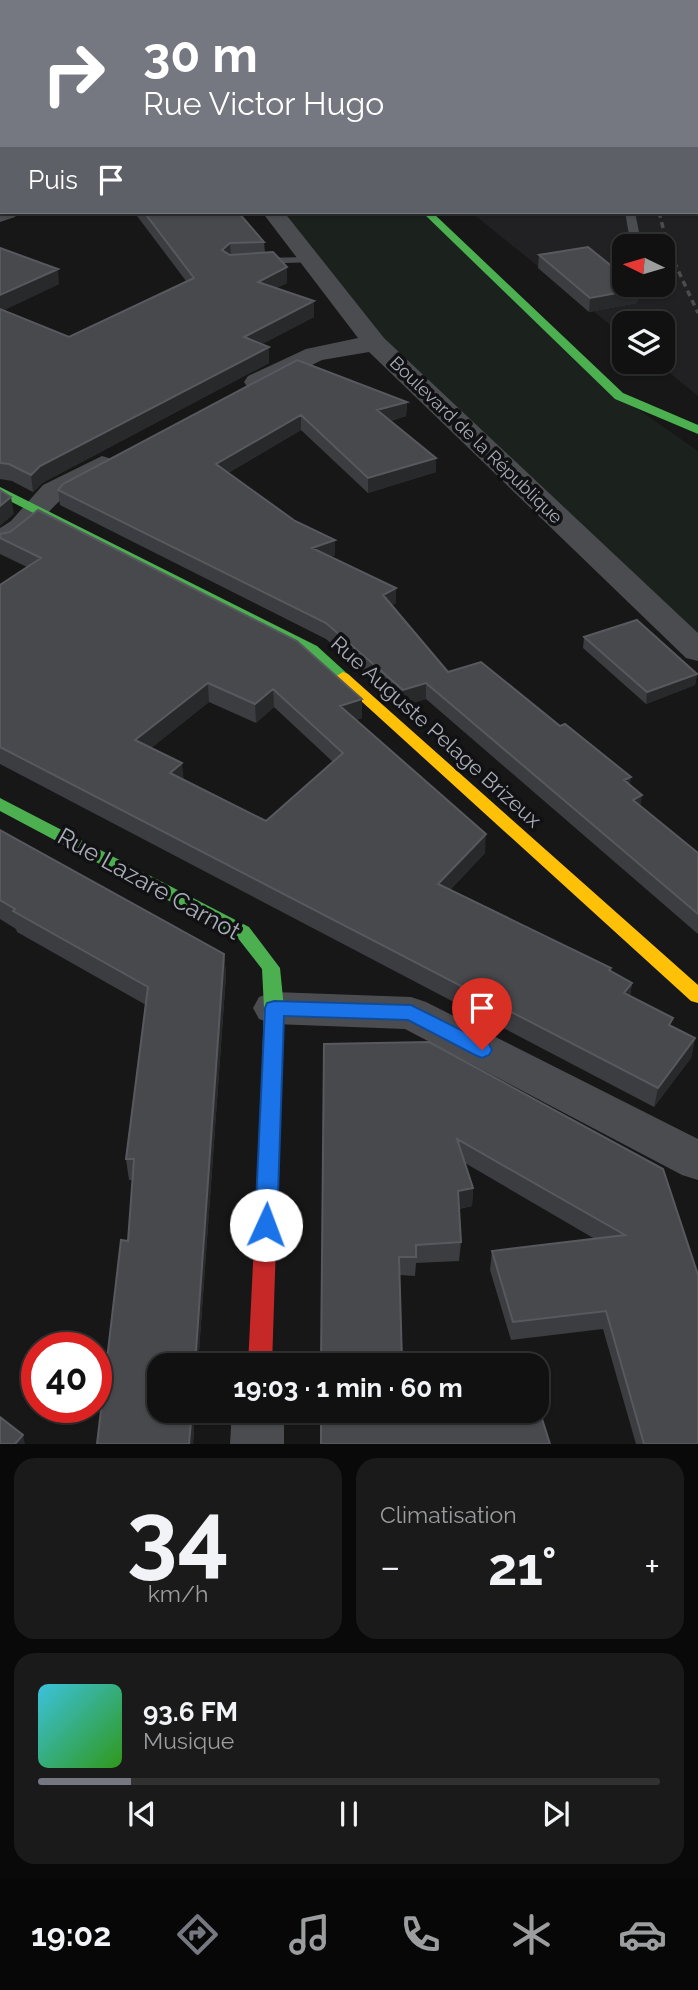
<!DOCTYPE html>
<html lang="fr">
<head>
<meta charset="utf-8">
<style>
	:root { --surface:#111; --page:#1a1a1a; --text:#f1f3f6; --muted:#9c9d9f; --line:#303131; --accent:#757880 }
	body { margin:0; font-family:Raleway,sans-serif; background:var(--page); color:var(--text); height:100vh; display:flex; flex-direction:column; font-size:26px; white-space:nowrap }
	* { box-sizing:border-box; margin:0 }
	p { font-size:23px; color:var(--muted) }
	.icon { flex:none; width:38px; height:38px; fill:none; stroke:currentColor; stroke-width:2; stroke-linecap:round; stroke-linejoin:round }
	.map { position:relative; height:1444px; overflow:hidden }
	.sheet { display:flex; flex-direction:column; gap:14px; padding:14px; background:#090909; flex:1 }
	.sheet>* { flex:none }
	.hud { position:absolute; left:0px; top:0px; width:698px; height:214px; box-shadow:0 2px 5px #0004,0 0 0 2px var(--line); background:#757880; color:#fff; overflow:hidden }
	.needle { width:46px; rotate:275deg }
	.controls { position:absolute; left:612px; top:234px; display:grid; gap:14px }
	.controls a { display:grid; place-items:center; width:63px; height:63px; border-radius:14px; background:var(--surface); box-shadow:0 2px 5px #0004,0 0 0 2px var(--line); font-size:35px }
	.speed { position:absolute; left:21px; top:1332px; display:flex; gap:14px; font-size:35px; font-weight:700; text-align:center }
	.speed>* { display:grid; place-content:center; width:91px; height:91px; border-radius:50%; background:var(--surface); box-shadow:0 2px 5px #0004,0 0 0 2px var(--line); line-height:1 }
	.speed .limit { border:10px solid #d22; background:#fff; color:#111 }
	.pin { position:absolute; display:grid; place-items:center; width:60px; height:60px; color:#fff; margin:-72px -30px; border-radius:50% 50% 50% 0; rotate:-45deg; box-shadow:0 0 7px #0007 }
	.pin .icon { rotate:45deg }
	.me { position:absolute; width:77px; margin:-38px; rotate:2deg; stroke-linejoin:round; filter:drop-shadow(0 0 5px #0008) }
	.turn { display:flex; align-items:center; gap:24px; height:147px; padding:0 28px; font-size:32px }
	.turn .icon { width:91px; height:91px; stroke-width:2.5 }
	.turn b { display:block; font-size:49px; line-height:60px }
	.then { display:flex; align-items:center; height:66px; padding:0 28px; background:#0003; gap:14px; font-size:26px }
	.big { font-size:52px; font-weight:700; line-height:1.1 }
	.sheet .widget { flex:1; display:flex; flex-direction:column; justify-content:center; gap:10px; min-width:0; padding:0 24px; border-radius:21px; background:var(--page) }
	.sheet .dial { align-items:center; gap:0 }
	.dial b { font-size:91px; line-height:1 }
	.song { display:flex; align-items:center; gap:21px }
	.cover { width:84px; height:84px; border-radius:10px; background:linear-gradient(135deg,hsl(190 70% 55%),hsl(110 70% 35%)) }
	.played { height:7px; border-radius:4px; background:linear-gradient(90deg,var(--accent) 15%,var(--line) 15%) }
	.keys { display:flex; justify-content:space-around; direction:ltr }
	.heat { display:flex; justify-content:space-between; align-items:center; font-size:38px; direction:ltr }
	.sheet .tiles { flex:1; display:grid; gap:14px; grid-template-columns:1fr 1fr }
	.widget:last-child { grid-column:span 2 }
	.trip { position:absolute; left:147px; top:1353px; width:402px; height:70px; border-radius:21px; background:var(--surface); box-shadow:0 2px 5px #0004,0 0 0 2px var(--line); font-weight:700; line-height:70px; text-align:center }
	.tab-bar { display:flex; height:112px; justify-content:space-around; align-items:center; background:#070707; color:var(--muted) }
	.tab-bar .icon { width:49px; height:49px }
	.tab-bar .selected { color:var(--accent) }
	.tab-bar b { font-size:32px; color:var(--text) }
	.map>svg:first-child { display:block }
	.built { fill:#212124; fill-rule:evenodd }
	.green { fill:#1b211c }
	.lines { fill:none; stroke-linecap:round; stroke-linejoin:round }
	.lane { fill:#4b4c50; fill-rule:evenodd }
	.street { fill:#4b4c50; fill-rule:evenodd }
	.fast { fill:#4caf50; fill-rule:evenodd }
	.slow { fill:#ffc107; fill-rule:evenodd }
	.jam { fill:#c62828; fill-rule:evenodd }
	.rail { stroke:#4b4c4f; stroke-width:3.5; stroke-dasharray:6 4.5; stroke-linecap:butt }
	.wall { fill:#3c3d40; fill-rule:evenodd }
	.shaded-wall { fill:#28292a }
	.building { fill:#48494d; stroke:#57595e; stroke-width:2; fill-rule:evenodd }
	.route { fill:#1a73e8; stroke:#114b97; stroke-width:2 }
	.labels { text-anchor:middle; stroke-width:7; stroke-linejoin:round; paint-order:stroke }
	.far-street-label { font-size:18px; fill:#a8adb8; stroke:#111113 }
	.street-label { font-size:21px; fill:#a8adb8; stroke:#111113 }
	.near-street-label { font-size:24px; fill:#a8adb8; stroke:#111113 }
</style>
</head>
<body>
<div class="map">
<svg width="698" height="1444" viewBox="0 0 698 1444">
	<rect width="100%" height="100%" fill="#171717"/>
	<path class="built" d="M0 0H698V396L656 362H663V324H625V337L471 212H696V2H2V129ZM625 247H663V285H625Z"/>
	<path class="green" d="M273 212H427L619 396 698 451V651L375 343Z"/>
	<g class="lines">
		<path class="lane" d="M426 0H441L424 2Z
			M696 58H698V64H696Z
			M625 212H635L642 247 631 246Z
			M310 257 316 260 314 262 258 264 252 261 258 258Z"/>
		<path class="street" d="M0 207 2 212H18L15 217 0 222Z
			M262 212H284L384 338 698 633V661L686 658 369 352 322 360 266 388 257 390 248 388 244 382 248 376 306 349 358 338Z
			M102 456 112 459 116 465 112 471C97 479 76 486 63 498 40 517 31 542 0 550V528L11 521 43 485Z
			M274 992 411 997 426 1002 698 1139V1180L682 1175 405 1029 274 1024 259 1019 253 1008 259 997Z
			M232 1410H284V1444H230Z"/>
		<path class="fast" d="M696 80H698V86H696Z
			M0 141 2 142V148L0 147Z
			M422 212H432L623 393 698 425V434L615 399Z
			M0 487 317 646 351 677 343 682 338 680 307 652 0 496Z
			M0 798 249 927 280 968 284 1008 280 1122 277 1128 270 1130 263 1128 260 1122 264 1008 262 969 237 937 0 811Z"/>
		<path class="slow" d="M105 0H114L112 2Z
			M343 672 348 674 698 985V1003L691 1001 338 680 335 677Z"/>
		<path class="jam" d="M270 1114 277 1116 280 1122 272 1365H248L260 1122 263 1116Z"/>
		<path class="rail" d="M659 212 669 251 698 313"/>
	</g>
	<path class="wall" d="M466 0H698V35L696 36V2H466Z
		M134 212H238L264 242 265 253 287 267V283L276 288 314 317 262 344 269 347V363L42 483 33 492 12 481 0 479V248L59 284 4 310 69 337 186 281Z
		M539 255 639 289 637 303 589 312 538 268Z
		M297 360 407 402 406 416 390 421 436 458V472L368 493 301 430 228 473 335 555 330 557 396 588V603L392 605 448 672 630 785 641 807 698 853V934L426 699 402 706 326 639 60 505 58 490Z
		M0 534 362 718 356 720 485 853 450 890 611 968 610 971 632 983 630 996 671 1026 695 1038 691 1058 654 1107 0 764V585L27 567 0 554ZM209 702 256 723 274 707 333 762 266 821 184 780 151 748Z
		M584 637 697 674 695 685 646 704 583 648Z
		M0 830 224 954 226 975 198 1365H159L195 1410 193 1444H97L128 1241 133 1180H129L126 1159 146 1005 17 932 16 929 0 919Z
		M324 1044 663 1169 698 1444H636L603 1329 511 1340 490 1270 492 1251 595 1239 465 1163 473 1188 472 1206 459 1209 461 1242 459 1261 416 1263 415 1276 400 1275 321 1365Z"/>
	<path class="shaded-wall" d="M696 19H698V35L696 36Z
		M230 243 231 258 222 250Z
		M287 267V283L259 297 258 282Z
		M58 269 59 284 0 312V295Z
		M639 289 637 303 589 312 590 298Z
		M314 301V317L245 353 244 337Z
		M269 347V363L42 483 33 492 31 475 40 466Z
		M407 402 406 416 377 424V410Z
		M301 415V430L217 479 216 464Z
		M436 458V472L368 493V478Z
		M11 497 14 514 0 526V506Z
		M335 540V555L312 563V548Z
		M396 588V603L382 610 383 595Z
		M697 674 695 685 646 704 647 692Z
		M208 683 209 702 137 759 135 740Z
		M426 683V699L402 706 403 690Z
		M273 689 274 707 256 723 255 704Z
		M362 699V718L340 724V706Z
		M182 763 184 782 170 773Z
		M631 777 629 793 624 780Z
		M642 795 640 811 633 800Z
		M486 834 485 853 437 903 438 884Z
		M224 954 226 975 198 1365H195Z
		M632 983 629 1002 624 993Z
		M695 1038 691 1058 654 1107 658 1088Z
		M473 1188 472 1206 456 1209 458 1191Z
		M192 1410H195L193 1444H189Z
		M23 1435 25 1444H15Z"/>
	<path class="building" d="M486 0H698V19H696V2H489Z
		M144 212H238L264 242 230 243 222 250 230 255 273 252 287 267 258 282 314 301 244 337 269 347 40 466 31 475 9 464 0 463V309L69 337 194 278Z
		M588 247 625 277V285H634L639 289 590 298 539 255Z
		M0 248 58 269 0 295Z
		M297 360 407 402 377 410 436 458 368 478 301 415 216 464 295 521 335 540 312 548 396 588 383 595 448 672 481 662 560 726 565 724 631 777 624 780 642 795 633 800 698 853V914L426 683 403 690 326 623 58 490 63 484Z
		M0 490 11 497 0 506Z
		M38 510 297 641 362 699 340 706 486 834 438 884 611 968 609 970 632 983 624 993 673 1018 669 1025 695 1038 658 1088 0 747V585L41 558 0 538V534L10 532ZM208 683 255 704 273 689 343 753 266 821 170 773 182 763 135 740Z
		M637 620 697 674 647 692 584 637Z
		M0 830 224 954 195 1365H159V1410H192L189 1444H97L121 1240 128 1241 134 1159H126L148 987 13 911 15 909 0 900Z
		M429 1042 663 1169 698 1275V1444H644L606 1311 513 1322 492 1251 625 1235 457 1139 473 1188 458 1191 461 1242 416 1245V1257H399L402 1362 524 1360 526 1365H321L324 1044Z
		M537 1403 550 1444H321V1410H537Z
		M0 1417 23 1435 15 1444H0Z"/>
	<path class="route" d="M274 1001 411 1005 489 1044 492 1050 489 1055 482 1058 475 1055 408 1020 284 1016 277 1225 274 1232 266 1235 258 1232 255 1225 265 1008 267 1003Z"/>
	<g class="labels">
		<g class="far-street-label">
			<text transform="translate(476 440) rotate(44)" y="6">Boulevard de la République</text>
		</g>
		<g class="street-label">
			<text transform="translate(436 732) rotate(42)" y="7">Rue Auguste Pelage Brizeux</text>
		</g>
		<g class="near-street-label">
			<text transform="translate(149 884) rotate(29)" y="8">Rue Lazare Carnot</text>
		</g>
	</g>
</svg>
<div class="controls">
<a><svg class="needle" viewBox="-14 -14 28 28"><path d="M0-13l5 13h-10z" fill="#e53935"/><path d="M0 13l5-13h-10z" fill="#9c9d9f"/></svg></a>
<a><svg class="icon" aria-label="layers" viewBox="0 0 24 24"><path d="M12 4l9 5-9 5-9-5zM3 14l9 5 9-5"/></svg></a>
</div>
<div class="speed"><div class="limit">40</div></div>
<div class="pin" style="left:482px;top:1050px;background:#d93025"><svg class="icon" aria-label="arrive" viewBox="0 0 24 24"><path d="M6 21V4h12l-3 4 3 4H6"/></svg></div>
<svg class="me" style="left:266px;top:1225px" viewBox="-20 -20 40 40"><circle r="19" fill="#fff"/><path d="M0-13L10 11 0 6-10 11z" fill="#1a73e8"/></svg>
<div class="trip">19:03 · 1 min · 60 m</div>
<div class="hud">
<div class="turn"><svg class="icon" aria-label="right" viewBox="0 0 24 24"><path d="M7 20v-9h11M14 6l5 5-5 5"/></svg><div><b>30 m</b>Rue Victor Hugo</div></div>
<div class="then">Puis<svg class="icon" aria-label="arrive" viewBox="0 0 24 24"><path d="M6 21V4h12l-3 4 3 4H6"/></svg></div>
</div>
</div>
<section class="sheet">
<div class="tiles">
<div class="widget dial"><b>34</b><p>km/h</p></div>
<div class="widget"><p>Climatisation</p>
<div class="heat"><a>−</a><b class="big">21°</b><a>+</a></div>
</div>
<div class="widget">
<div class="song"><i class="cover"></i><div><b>93.6 FM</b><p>Musique</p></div></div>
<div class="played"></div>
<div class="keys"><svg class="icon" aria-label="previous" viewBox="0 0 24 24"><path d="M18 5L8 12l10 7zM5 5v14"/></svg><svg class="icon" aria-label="pause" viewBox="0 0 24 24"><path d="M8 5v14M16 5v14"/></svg><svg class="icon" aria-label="next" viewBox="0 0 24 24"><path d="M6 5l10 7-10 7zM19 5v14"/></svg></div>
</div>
</div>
</section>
<nav class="tab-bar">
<b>19:02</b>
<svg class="icon selected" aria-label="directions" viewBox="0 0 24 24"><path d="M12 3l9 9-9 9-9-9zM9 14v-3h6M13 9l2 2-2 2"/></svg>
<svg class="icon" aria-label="music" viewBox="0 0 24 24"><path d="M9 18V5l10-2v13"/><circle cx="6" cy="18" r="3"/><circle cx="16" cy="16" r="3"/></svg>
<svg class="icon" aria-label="phone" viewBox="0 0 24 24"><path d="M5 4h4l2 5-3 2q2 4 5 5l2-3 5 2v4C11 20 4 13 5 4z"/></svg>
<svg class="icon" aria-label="climate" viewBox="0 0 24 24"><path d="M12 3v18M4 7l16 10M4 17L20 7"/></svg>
<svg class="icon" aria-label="car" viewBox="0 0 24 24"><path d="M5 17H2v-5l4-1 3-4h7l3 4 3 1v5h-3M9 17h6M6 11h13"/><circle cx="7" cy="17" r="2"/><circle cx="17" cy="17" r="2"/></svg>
</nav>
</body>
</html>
